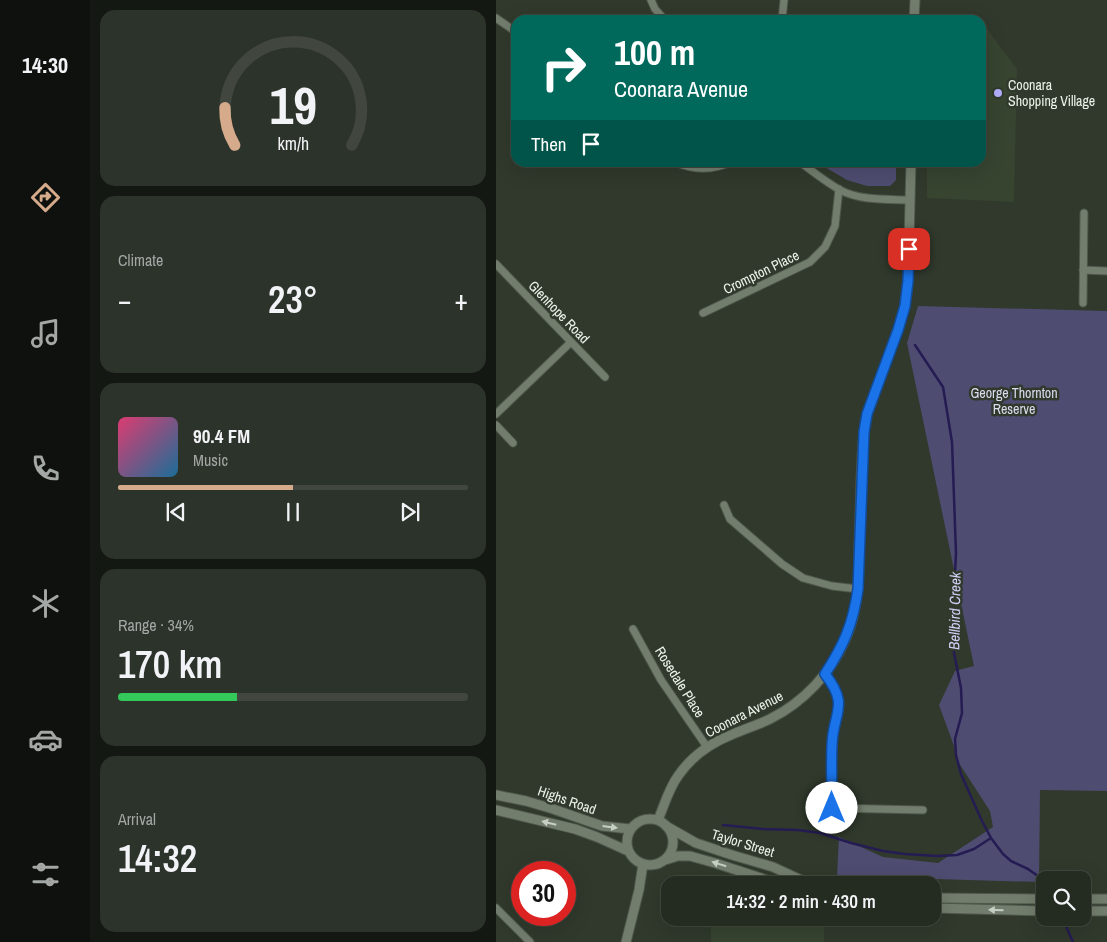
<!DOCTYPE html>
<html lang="en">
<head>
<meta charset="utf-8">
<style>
	:root { --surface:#242b21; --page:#2c332a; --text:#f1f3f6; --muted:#a3a7a5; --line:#41473f; --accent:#d6ab8b }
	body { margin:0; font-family:"Archivo Narrow",sans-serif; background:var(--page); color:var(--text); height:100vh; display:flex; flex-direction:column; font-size:19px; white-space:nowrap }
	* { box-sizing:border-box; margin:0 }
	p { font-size:16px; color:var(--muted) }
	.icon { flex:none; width:28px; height:28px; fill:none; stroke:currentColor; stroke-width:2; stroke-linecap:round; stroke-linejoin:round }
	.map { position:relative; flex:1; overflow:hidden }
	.details { display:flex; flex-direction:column; gap:10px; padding:10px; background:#141812; width:406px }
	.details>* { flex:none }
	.top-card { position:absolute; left:15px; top:15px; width:475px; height:152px; border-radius:15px; box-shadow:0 5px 20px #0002,0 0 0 1px var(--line); background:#00695c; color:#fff; overflow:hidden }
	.controls { position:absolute; left:540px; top:871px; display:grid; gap:10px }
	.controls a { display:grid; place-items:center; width:55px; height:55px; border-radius:10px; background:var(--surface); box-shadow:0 5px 20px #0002,0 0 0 1px var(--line); font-size:25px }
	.speed { position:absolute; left:15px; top:861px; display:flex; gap:10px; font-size:25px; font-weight:700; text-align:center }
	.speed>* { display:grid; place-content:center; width:65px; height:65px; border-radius:50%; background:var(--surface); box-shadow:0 5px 20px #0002,0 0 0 1px var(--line); line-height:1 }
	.speed .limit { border:8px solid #d22; background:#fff; color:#111 }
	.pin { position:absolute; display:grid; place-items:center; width:42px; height:42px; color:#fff; margin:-21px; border-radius:10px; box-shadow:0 2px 8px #0006 }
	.me { position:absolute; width:55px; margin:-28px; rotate:0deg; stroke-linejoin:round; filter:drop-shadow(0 0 4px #0008) }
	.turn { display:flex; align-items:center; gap:18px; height:105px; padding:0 20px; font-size:22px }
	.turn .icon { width:65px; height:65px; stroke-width:2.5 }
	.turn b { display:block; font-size:35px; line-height:42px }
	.then { display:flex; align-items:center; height:48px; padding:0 20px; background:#0003; gap:10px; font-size:19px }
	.big { font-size:38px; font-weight:600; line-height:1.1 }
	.details .tile { flex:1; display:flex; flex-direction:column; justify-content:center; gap:8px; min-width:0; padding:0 18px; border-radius:15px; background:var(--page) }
	.details .dial { align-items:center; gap:0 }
	.dial svg { height:130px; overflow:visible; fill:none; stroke:var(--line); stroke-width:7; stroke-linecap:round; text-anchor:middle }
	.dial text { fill:var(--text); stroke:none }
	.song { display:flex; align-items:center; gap:15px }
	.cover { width:60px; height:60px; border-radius:8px; background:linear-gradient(135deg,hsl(340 70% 55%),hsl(200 70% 35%)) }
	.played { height:5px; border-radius:2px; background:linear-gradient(90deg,var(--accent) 50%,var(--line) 50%) }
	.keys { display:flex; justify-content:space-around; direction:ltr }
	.heat { display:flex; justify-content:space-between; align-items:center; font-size:28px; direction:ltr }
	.charge { height:8px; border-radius:4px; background:linear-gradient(90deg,#34c759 34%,var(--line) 0) }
	.trip { position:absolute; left:165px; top:876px; width:280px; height:50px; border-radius:15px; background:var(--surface); box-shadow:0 5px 20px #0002,0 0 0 1px var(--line); font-weight:600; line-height:50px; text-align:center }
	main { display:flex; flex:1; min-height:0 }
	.tab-bar { display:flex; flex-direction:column; width:90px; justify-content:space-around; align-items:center; background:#0e110d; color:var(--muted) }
	.tab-bar .icon { width:35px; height:35px }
	.tab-bar .active { color:var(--accent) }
	.tab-bar b { font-size:22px; color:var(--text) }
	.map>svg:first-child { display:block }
	.built { fill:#364430 }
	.green { fill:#4e4d71 }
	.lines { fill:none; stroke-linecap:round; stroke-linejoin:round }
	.stream { stroke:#241c53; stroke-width:2.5 }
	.minor-casing { stroke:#4f574b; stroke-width:9 }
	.tertiary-casing { stroke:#4f574b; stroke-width:11 }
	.minor { stroke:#727d6d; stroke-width:7 }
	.tertiary { stroke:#727d6d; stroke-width:9 }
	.oneway { fill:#c7cfc4 }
	.route-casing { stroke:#114b97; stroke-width:12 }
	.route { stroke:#1a73e8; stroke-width:9 }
	.poi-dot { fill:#b0aefa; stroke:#30392c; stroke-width:2 }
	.labels { text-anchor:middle; stroke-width:5; stroke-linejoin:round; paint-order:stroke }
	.poi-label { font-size:14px; fill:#ecf2e9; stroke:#30392c; text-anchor:start }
	.street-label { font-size:14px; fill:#ecf2e9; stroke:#30392c }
	.park-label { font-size:14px; fill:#dcdcef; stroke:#30392c }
	.water-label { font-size:15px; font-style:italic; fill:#cfcff4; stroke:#30392c }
</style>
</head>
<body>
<main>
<nav class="tab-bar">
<b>14:30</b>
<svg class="icon active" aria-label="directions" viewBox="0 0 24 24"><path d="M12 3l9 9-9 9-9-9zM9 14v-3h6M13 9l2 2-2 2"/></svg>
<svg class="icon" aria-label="music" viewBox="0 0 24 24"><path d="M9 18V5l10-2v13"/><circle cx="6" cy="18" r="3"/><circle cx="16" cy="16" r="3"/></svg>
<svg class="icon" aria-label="phone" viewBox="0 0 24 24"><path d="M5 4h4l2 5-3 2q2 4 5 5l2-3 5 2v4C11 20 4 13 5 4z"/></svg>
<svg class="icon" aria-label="climate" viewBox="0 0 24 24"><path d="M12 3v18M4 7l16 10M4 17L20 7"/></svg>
<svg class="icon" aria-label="car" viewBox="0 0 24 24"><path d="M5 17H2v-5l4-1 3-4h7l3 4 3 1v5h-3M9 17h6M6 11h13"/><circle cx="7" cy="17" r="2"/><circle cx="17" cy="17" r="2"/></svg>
<svg class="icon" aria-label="filters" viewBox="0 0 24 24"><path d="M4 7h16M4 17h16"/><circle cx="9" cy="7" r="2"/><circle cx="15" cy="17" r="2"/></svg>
</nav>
<section class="details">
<div class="tile dial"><svg viewBox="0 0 100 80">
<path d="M14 69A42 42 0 1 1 86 69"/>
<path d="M14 69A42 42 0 0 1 8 46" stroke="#d6ab8b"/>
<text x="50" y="56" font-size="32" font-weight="700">19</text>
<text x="50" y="72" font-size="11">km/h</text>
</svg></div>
<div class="tile"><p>Climate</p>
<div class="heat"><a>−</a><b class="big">23°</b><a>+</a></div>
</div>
<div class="tile">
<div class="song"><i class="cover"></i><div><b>90.4 FM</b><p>Music</p></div></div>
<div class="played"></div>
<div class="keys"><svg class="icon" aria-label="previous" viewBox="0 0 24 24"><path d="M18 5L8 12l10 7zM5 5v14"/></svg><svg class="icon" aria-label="pause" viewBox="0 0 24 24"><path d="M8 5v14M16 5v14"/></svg><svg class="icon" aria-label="next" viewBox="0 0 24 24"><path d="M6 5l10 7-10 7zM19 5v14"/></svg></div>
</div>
<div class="tile"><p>Range · 34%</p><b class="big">170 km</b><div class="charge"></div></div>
<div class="tile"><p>Arrival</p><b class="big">14:32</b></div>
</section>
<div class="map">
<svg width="611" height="942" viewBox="0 0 611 942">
	<rect width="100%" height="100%" fill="#30392c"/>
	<path class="built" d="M488 25 521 69 518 202 431 198V163L485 162V27Z
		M215 918H328V942H215Z"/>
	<path class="green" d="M322 163H400V180L394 186H371L351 180Z
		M422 306 611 311V791L544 790 543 882 341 876 343 837 387 857 442 863 497 827 494 811 461 760 458 746 443 705 459 671 478 666 411 343Z"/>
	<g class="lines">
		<path class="stream" d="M419 345 447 387 456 442 460 553 457 613 458 653 465 688 466 713 459 739 460 755 465 774 485 819 495 838 507 854 515 861 532 869 549 881
			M227 825 267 829 302 830 324 833 355 843 387 851 409 854 441 856 461 855 478 849 495 838
			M569 924 577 942"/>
		<defs>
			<path id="minor" d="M155 0 159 9 169 20
				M0 18 20 32
				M286 20 288 0
				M179 162C197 170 217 170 235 162
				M304 162C317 172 330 182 344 190 365 201 391 199 414 200
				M0 264 109 377
				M587 270 611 271
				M587 303 588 213
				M207 313 314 262 329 247 339 226 343 189
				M0 414 75 342
				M0 425 17 443
				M228 505 234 519 286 564 307 578 336 586 362 589
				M137 629 165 680 211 747
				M329 674C335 682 341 691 343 702 344 716 337 730 336 744 334 769 338 795 333 819
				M336 808 427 810
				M0 908 34 942"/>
			<path id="tertiary" d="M418 20 419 0
				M0 795 30 801 57 809 106 826 134 829
				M0 810 79 829 101 837 132 851
				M131 842a23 23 0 1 1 46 0a23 23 0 1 1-46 0Z
				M162 820C168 806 173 788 182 776 195 757 215 743 235 735 248 729 262 725 274 719 308 702 335 673 350 638 363 608 363 577 363 545 365 507 364 469 368 432L371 414 402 330 409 306 412 281 415 162
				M170 826 200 843 236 855 277 867 316 885
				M169 860 182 856H194L219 863 286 885
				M436 898 549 899
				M586 899H611
				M436 908 549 911
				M586 911H611
				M130 942 143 890 147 864"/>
		</defs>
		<use href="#minor" class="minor-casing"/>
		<use href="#tertiary" class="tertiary-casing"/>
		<use href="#minor" class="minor"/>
		<use href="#tertiary" class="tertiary"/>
	</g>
	<defs><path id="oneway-solid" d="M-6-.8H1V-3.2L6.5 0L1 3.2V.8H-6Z" transform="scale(1.25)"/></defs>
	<g class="oneway">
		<use href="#oneway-solid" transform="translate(53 823) rotate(-166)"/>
		<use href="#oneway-solid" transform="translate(114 827) rotate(7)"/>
		<use href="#oneway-solid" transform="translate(223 864) rotate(-163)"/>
		<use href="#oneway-solid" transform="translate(500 910) rotate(-179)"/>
	</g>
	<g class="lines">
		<defs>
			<path id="route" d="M336 808C336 787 335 765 336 745 337 712 354 706 329 674 348 645 357 624 362 589L368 432 371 414 402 330 409 306 412 281 413 249"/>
		</defs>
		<use href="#route" class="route-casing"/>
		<use href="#route" class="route"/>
	</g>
	<circle class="poi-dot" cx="502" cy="93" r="5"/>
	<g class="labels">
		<g class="poi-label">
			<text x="512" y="90">Coonara<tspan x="512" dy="16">Shopping Village</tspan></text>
		</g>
		<g class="street-label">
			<text transform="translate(265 272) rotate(-26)" y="5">Crompton Place</text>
			<text transform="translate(63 312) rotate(46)" y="5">Glenhope Road</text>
			<text transform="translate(184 682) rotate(58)" y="5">Rosedale Place</text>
			<text transform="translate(248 714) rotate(-27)" y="5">Coonara Avenue</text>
			<text transform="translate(71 800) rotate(19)" y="5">Highs Road</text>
			<text transform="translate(247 843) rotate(17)" y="5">Taylor Street</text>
		</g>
		<g class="park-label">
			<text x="518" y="398">George Thornton<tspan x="518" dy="16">Reserve</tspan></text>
		</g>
		<g class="water-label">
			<text transform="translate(459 611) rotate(-89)" y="5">Bellbird Creek</text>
		</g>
	</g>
</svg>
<div class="controls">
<a><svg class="icon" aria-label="search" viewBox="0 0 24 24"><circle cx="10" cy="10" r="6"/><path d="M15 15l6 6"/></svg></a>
</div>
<div class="speed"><div class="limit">30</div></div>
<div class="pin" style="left:413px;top:249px;background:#d93025"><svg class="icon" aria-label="arrive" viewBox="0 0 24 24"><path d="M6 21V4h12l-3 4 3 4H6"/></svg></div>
<svg class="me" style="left:336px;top:808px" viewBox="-20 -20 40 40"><circle r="19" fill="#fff"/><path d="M0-13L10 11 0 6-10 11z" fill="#1a73e8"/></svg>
<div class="trip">14:32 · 2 min · 430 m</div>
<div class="top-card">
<div class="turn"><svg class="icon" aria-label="right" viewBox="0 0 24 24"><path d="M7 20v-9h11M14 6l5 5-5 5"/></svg><div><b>100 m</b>Coonara Avenue</div></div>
<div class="then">Then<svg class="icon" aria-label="arrive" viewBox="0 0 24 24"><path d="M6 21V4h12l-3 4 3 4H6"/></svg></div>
</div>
</div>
</main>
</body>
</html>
